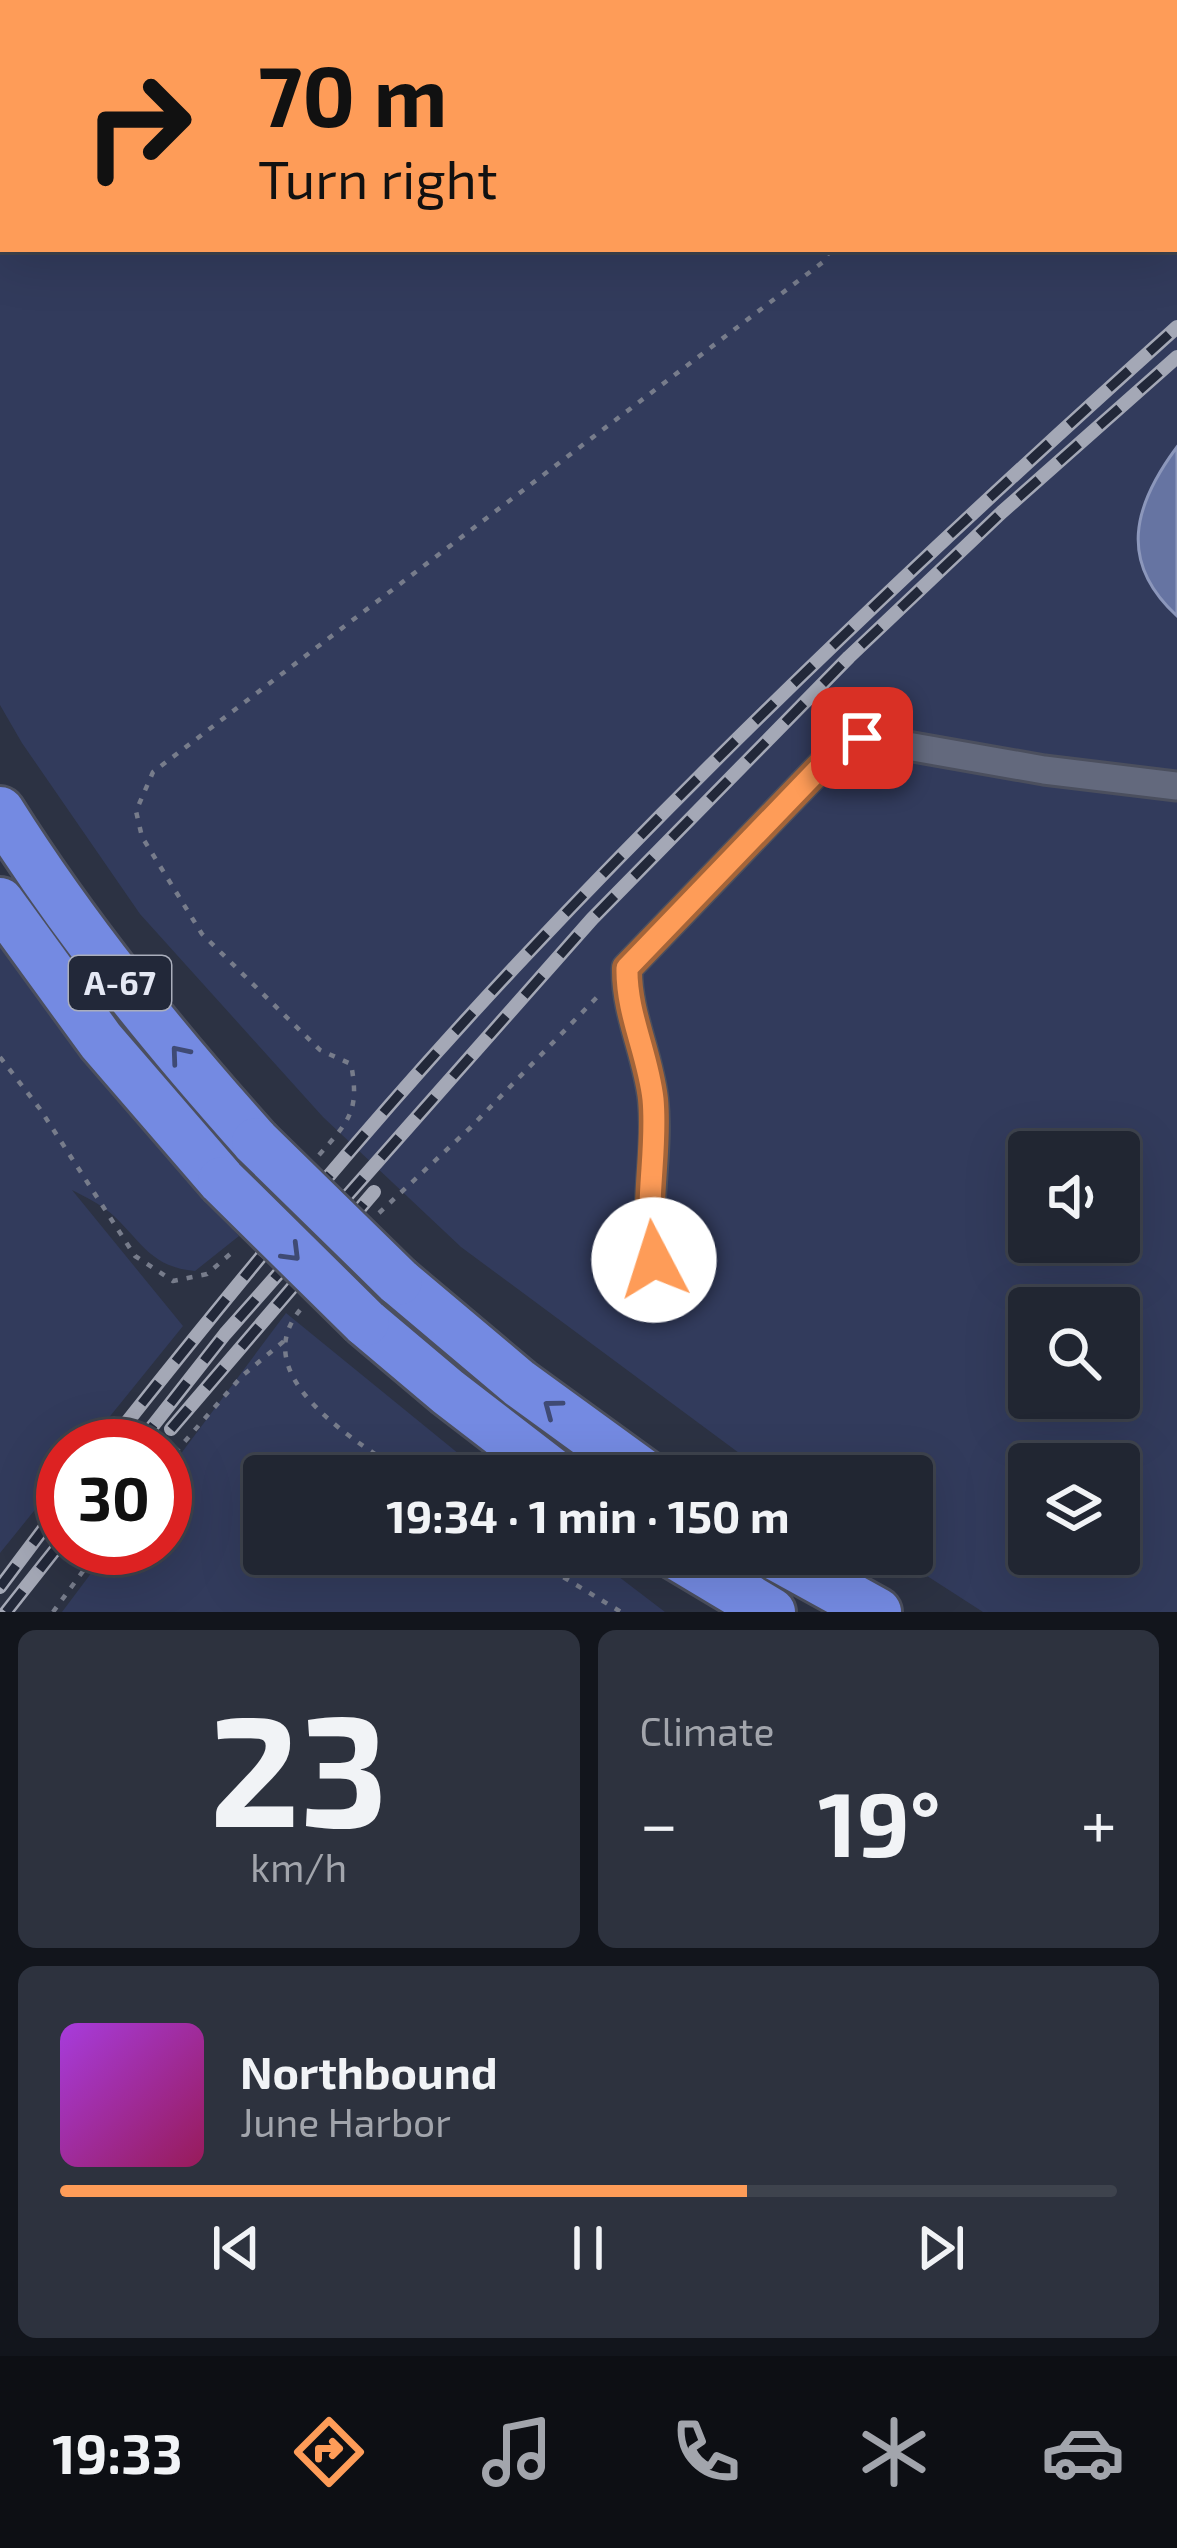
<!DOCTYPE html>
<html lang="en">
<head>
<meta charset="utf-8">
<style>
	:root { --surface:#212632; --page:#2d323e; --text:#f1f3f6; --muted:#a2a5ac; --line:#3e434d; --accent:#fe9c58 }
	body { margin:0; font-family:"Exo 2",sans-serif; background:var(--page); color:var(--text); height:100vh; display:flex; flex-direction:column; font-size:45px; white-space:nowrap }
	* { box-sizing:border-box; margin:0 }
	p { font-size:39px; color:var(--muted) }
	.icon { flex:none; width:66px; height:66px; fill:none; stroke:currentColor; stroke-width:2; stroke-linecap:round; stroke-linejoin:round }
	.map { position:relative; height:1612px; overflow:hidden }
	.sheet { display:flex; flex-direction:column; gap:18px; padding:18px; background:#12151c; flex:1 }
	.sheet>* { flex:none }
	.banner { position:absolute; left:0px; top:0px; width:1179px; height:252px; box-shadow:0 12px 48px #0002,0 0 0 3px var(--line); background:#fe9c58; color:#111; overflow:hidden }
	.tools { position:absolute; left:1008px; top:1131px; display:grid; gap:24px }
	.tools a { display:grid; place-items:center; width:132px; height:132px; border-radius:12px; background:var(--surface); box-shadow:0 12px 48px #0002,0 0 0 3px var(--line); font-size:60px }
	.speed { position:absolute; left:36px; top:1419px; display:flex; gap:24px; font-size:60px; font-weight:700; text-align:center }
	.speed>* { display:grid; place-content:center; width:156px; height:156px; border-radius:50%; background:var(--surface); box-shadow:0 12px 48px #0002,0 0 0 3px var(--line); line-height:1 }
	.speed .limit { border:18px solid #d22; background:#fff; color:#111 }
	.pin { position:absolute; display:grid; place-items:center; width:102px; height:102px; color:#fff; margin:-51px; border-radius:24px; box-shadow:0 6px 18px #0006 }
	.me { position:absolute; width:132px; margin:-66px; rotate:355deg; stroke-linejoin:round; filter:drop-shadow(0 0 9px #0008) }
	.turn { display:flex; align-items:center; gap:42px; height:252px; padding:0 60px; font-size:54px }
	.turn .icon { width:156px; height:156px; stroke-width:2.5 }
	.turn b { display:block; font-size:84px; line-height:102px }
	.big { font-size:90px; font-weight:700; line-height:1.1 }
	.sheet .widget { flex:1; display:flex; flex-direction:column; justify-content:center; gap:18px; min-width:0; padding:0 42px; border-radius:18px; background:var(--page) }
	.sheet .dial { align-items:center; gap:0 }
	.dial b { font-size:156px; line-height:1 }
	.song { display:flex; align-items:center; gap:36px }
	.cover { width:144px; height:144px; border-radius:18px; background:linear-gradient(135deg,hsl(280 70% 55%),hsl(330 70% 35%)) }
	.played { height:12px; border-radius:6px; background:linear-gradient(90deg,var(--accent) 65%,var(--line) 65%) }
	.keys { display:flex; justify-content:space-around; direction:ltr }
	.heat { display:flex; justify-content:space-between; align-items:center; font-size:66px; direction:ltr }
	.sheet .tiles { flex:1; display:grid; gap:18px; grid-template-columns:1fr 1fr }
	.widget:last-child { grid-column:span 2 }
	.trip { position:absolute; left:243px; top:1455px; width:690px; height:120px; border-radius:12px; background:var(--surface); box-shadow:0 12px 48px #0002,0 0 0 3px var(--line); font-weight:700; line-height:120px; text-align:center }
	.tabs { display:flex; height:192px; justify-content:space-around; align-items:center; background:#0d0f14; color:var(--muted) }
	.tabs .icon { width:84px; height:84px }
	.tabs .selected { color:var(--accent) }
	.tabs b { font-size:54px; color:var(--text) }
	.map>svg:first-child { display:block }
	.green { fill:#323b5c; fill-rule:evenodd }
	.water { fill:#6674a2; stroke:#8c97bb; stroke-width:3 }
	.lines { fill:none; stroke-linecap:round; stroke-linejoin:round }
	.stream { stroke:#8c97bb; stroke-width:9 }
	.building { fill:#5c493d; stroke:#7b675a; stroke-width:3 }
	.minor-casing { stroke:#4b4f5e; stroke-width:33 }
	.motorway-casing { stroke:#4b4f5e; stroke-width:54 }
	.path { stroke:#777c8b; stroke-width:4.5; stroke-dasharray:6 9; stroke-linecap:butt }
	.minor { stroke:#63697d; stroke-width:27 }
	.motorway { stroke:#748ae2; stroke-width:48 }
	.rail-casing { stroke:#a4a8b6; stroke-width:14 }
	.rail { stroke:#222839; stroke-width:9; stroke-dasharray:27; stroke-linecap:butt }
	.motorway-bridge-casing { stroke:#4b4f5e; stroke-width:54; stroke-linecap:butt }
	.motorway-bridge { stroke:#748ae2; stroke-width:48 }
	.oneway { stroke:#3f4a74 }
	.route-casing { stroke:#a56539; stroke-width:30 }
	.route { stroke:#fe9c58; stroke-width:21 }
	.labels { text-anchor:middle; stroke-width:9; stroke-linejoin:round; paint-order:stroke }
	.shield { fill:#222839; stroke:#aaaebc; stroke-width:3 }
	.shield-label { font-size:33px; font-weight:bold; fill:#e4e8f4 }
</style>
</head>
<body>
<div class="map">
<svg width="1177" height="1612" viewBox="0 0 1177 1612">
	<rect width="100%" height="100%" fill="#2c3243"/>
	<path class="green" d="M0 0 1019 3H3V249H1176L1177 184V1612H983L893 1554H912V1476H770L461 1247 323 1117 140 914 22 743 0 705ZM1029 1152H1119V1242H1029ZM1029 1308H1119V1398H1029ZM1029 1464H1119V1554H1029Z
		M0 947 76 1047 239 1236 195 1271C152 1267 143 1244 115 1217 104 1206 86 1197 72 1190L183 1326 86 1446H63V1475L0 1553Z
		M286 1313 486 1476H264V1554H589L665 1612H62L110 1548H165V1475Z"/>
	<path class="water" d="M1177 447V616C1118 562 1133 506 1177 447Z"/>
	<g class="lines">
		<path class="stream" d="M21 0 29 3
			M962 0 965 3
			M325 3 336 0
			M1176 241 1177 242"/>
	</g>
	<path class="building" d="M675 1240 685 1259 672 1265 662 1247Z"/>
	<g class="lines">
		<defs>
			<path id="minor" d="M654 1260C643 1206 659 1153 653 1099 648 1054 626 1013 627 968L834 753 862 738 1044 770 1177 786"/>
			<path id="motorway" d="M0 811C75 930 163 1038 256 1142
				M0 902 101 1041 222 1181
				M398 1281 519 1383 647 1476
				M365 1322 448 1392 557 1476
				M674 1554 771 1612
				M772 1554 877 1612"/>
		</defs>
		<use href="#minor" class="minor-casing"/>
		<use href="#motorway" class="motorway-casing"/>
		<path class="path" d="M1023 3 1024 0
			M0 1057 40 1109 135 1256 173 1281 207 1274 236 1249
			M319 1155C349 1121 360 1111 351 1064L320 1050 202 934 142 837 136 811 153 772 823 262 831 249
			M379 1213 471 1127 601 993
			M300 1310C244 1378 361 1444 408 1476
			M165 1464 242 1376 284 1341
			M525 1554 621 1612
			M53 1612 100 1548"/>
		<use href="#minor" class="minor"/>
		<use href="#motorway" class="motorway"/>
		<defs>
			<path id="rail" d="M171 1429 374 1192
				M108 1446C241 1278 378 1112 525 956 732 736 952 529 1177 327
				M137 1446 225 1334 592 919 849 657 1002 512 1177 357
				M0 1587 63 1503
				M6 1612 63 1540"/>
		</defs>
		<use href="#rail" class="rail-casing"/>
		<use href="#rail" class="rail"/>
		<defs>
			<path id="motorway-bridge" d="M256 1142 398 1281
				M222 1181 365 1322"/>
		</defs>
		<use href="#motorway-bridge" class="motorway-bridge-casing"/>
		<use href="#motorway-bridge" class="motorway-bridge"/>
	</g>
	<defs><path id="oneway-chevron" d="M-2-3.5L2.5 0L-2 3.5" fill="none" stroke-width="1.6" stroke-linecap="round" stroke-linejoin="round" transform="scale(3)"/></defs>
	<g class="oneway">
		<use href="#oneway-chevron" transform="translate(179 1054) rotate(-130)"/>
		<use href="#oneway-chevron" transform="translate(292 1253) rotate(45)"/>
		<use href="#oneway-chevron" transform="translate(552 1408) rotate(-143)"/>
	</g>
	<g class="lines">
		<defs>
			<path id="route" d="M654 1260C643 1206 658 1153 653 1099 648 1054 626 1013 627 968L834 753 862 738"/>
		</defs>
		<use href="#route" class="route-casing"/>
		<use href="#route" class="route"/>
	</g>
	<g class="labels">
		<rect class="shield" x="69" y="956" width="102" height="54" rx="9"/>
		<g class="shield-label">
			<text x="120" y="995">A-67</text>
		</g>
	</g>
</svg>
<div class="tools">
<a><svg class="icon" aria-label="sound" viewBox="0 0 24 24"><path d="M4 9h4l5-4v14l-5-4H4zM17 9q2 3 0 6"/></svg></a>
<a><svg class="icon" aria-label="search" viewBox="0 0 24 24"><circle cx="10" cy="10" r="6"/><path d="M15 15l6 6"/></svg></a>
<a><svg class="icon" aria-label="layers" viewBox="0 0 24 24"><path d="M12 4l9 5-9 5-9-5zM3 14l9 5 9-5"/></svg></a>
</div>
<div class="speed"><div class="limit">30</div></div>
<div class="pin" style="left:862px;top:738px;background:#d93025"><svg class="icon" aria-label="arrive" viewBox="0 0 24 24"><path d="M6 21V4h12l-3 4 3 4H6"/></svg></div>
<svg class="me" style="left:654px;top:1260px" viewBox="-20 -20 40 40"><circle r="19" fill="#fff"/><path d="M0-13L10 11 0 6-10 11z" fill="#fe9c58"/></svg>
<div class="trip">19:34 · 1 min · 150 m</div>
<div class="banner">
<div class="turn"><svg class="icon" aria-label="right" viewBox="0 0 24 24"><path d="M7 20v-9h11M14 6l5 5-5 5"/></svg><div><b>70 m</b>Turn right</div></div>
</div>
</div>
<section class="sheet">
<div class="tiles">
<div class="widget dial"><b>23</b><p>km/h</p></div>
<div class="widget"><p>Climate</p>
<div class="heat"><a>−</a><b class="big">19°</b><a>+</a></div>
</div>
<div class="widget">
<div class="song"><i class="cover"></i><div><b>Northbound</b><p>June Harbor</p></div></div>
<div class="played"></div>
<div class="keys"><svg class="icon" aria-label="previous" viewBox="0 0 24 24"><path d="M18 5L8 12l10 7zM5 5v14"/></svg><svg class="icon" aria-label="pause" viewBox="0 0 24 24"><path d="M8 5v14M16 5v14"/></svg><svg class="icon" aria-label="next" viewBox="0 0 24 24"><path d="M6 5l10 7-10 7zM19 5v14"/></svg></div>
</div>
</div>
</section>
<nav class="tabs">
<b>19:33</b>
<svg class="icon selected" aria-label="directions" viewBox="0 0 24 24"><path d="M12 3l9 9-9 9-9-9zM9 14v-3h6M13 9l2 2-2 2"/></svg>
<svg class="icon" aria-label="music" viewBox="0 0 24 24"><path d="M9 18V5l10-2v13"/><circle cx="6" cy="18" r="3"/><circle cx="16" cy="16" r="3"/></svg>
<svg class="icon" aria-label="phone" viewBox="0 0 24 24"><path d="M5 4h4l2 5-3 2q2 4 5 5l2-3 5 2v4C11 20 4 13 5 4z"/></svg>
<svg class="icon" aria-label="climate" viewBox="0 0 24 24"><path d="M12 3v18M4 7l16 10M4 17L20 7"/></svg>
<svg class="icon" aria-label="car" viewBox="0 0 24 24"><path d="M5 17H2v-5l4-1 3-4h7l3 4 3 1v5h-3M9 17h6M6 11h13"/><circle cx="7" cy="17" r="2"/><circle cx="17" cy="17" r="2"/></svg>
</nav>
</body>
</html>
